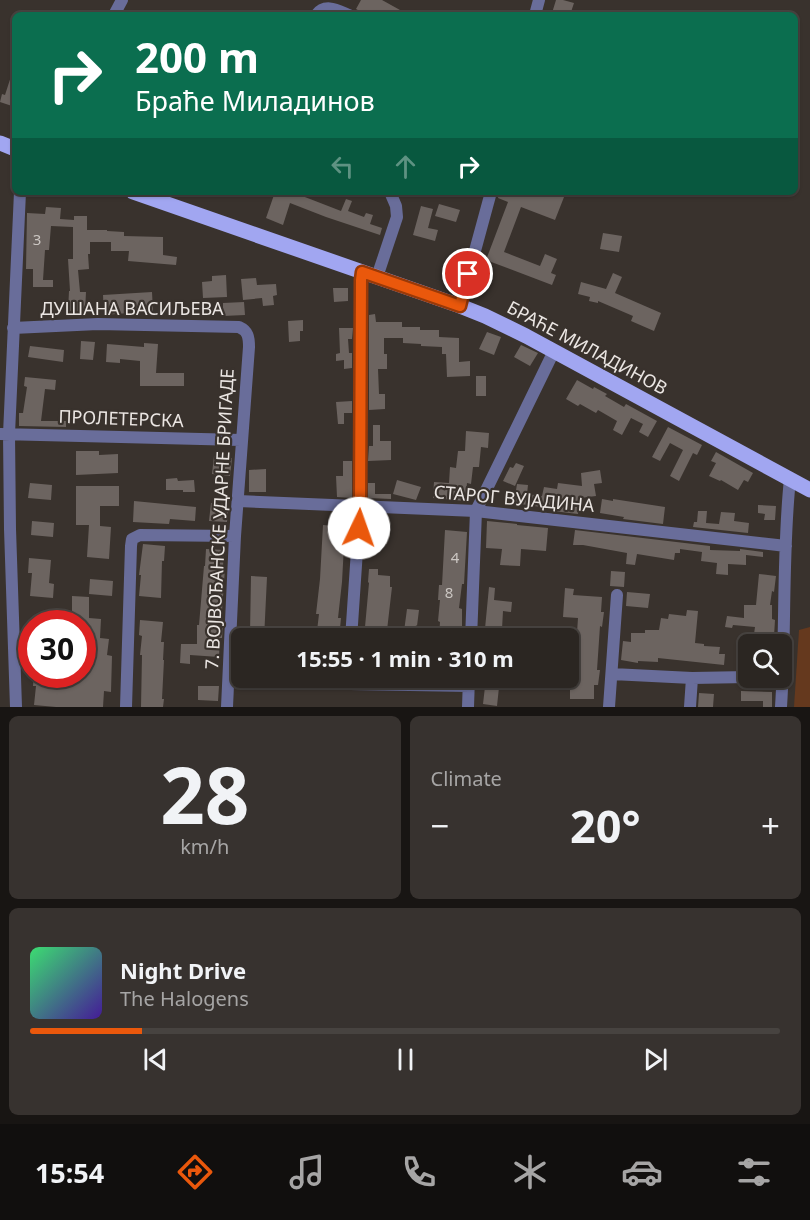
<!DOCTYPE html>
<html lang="en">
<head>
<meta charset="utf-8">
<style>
	:root { --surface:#2b2622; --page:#37322f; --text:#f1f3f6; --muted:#a6a5a5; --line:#474340; --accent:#ea580c }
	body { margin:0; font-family:"Noto Sans",sans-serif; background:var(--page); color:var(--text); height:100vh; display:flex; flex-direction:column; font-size:22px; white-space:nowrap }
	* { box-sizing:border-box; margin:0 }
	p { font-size:20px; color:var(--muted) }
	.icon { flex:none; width:33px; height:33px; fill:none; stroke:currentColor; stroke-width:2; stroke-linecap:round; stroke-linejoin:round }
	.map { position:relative; height:707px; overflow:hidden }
	.sheet { display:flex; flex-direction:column; gap:9px; padding:9px; background:#181513; flex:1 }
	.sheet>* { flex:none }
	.top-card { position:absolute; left:12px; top:12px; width:786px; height:183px; border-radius:9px; box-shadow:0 2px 4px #0004,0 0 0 2px var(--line); background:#0b6e4f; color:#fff; overflow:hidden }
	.tools { position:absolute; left:738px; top:634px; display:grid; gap:12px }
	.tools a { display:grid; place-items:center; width:54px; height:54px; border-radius:9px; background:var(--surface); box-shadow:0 2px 4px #0004,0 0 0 2px var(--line); font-size:30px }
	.speed { position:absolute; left:18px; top:610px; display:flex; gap:12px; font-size:30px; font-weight:700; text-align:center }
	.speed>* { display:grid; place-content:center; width:78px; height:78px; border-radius:50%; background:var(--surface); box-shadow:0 2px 4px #0004,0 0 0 2px var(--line); line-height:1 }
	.speed .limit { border:9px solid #d22; background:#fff; color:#111 }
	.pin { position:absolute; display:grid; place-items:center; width:51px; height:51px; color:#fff; margin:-26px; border:3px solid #fff; border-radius:50%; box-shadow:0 2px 6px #0007 }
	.me { position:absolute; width:66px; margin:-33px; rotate:3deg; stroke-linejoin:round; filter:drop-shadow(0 0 4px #0008) }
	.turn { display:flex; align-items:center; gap:21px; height:126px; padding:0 24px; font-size:27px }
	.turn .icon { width:78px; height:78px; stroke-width:2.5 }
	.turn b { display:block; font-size:42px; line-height:51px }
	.lanes { display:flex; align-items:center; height:57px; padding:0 24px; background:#0003; justify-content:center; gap:30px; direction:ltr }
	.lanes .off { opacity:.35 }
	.big { font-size:45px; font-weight:700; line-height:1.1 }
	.sheet .tile { flex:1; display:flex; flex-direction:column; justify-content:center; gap:9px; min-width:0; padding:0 21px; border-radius:9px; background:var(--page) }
	.sheet .dial { align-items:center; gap:0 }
	.dial b { font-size:78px; line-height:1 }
	.song { display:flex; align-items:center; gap:18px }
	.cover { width:72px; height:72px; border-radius:9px; background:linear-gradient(135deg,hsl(140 70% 55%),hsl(260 70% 35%)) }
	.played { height:6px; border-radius:3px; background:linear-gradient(90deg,var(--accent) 15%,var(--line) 15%) }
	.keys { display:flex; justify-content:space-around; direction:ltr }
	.heat { display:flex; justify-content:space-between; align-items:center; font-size:33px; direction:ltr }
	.sheet .tiles { flex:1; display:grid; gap:9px; grid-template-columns:1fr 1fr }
	.tile:last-child { grid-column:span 2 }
	.trip { position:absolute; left:231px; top:628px; width:348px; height:60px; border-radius:9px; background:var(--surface); box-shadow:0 2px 4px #0004,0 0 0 2px var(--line); font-weight:700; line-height:60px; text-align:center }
	.menu { display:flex; height:96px; justify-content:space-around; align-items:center; background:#110f0e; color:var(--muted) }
	.menu .icon { width:42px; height:42px }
	.menu .active { color:var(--accent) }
	.menu b { font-size:27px; color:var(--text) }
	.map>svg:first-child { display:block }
	.green { fill:#65391e }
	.building { fill:#6c6460 }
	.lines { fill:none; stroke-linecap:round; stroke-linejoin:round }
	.minor { stroke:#696d9a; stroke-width:12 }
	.major { stroke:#a1a6f1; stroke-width:15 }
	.route-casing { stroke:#983908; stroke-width:15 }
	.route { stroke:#ea580c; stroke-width:10 }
	.labels { text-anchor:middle; stroke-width:4.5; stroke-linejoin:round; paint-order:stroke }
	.number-label { font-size:15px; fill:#cbc6c2 }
	.street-label { font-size:18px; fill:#ebe6e3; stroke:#39322d }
</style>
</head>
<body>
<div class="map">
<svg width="810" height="707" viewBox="0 0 810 707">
	<rect width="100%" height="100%" fill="#39322d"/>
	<path class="green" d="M810 627V707H794L799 630Z"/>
	<path class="building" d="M361 0H382L409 15H367L356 9Z
		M556 0H563L574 3 570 15H561L552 13Z
		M14 67H15V107L0 102 2 94 5 95Z
		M275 192H292L341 211 346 199 352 201 348 211 364 217 366 213 373 215 370 224 382 228 380 235 326 217 290 203 283 225 266 218Z
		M499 192H566L555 220 521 207 504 252 540 266 545 254 557 259 551 273 556 275 552 285 486 260 508 202 498 198Z
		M439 204 460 210 456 222 435 216Z
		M421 206 433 209 428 228 438 230 435 241 413 235Z
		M46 207 61 208 60 219 74 220V216H87V230H107V231L124 232V236L163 237V255L177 257 176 265 128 261 129 251H111V242H90V254H88L89 269 78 270 80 292H86L85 312 68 311 69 291H70L68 259H73V227L51 226 49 250H45L43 280H53V287H33V269H26L27 213 45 214Z
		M603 233 622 236 619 252 600 249Z
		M613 273 622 277 615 293 661 313 654 331 631 321 633 316 598 301V303L589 301 590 297 578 294 581 282 606 289Z
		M226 275 227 297 203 298 202 282 212 281V276Z
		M256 278 257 285 276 284 277 295 273 296 274 305 263 306 262 298 243 300 241 279Z
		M333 288H348V301L334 302Z
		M152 292 153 311 104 315 103 295Z
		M244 302 245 315 223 316V303Z
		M375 314 376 322H402V327H420V330H439V337L459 338V362L470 361V376L447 377 446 354H442V347L421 346V344L403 343V338H384V354H387V369H378L379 394H385V409L369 410V315Z
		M303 320V331H300V341L289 342 288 321Z
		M339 328H353L352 339H348L349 353H352V368L344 369V360L336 361V354L340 353Z
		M487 332 501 337 494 355 479 349Z
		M81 341 95 342 93 360 80 359Z
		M144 343 158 344 156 373H184V386H140V361L120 359V363L106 362 107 344 144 347Z
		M521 345 538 353 530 366 514 357Z
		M30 346 64 350 63 362 28 357Z
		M476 376H486V396H476Z
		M25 377 56 380 55 390 45 389 41 421H66V427L19 426V413H23L27 387 24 386Z
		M577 380 593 389 594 387 607 394 605 396 624 407 626 404 657 421 648 437 639 432 643 424 631 418 622 435 613 430 617 421 598 410 596 413 580 404 578 406 566 399Z
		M352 401V413H344V424H338L336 402Z
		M373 425H380V441H391V460L368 461 369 446H373Z
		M668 427 702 445 697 455 693 453 679 481 670 476 683 450 670 443 660 461 652 457Z
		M466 431 489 433 488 448 481 447 479 467H473L471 484 467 483 465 501 433 498 434 482 449 483 450 467 456 468 458 451H465Z
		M76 451H99V455L118 454V473L76 475Z
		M716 452 753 473 748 482 744 480 738 490 721 480 720 481 709 476 716 463 711 461Z
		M214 456 232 458 230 476 212 474Z
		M343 461H352V498L337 497 336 476H343Z
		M516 463 524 466 515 486 503 481 510 467 513 468Z
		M266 469V492H249V470Z
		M600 470 602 483 594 484 596 496 580 498 578 514 553 511 554 509 514 503 517 484 528 485 527 494 542 496 544 487 557 489 558 483 582 486 581 473Z
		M177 478 178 481 194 480 195 492H183V490H166V479Z
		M397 480 421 487 416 500 393 494Z
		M30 483 52 485 51 500 28 498Z
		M368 483H375V494H391V499L368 498Z
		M76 486H119V506H100V526L111 527 109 559 87 557 89 525H76Z
		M602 499 613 501V499L665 507 663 524 623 519 624 517 600 513Z
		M134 501 196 507 195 521 170 519 169 524 133 522Z
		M211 503 229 504 227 522 209 521Z
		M758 505 776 506 775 520H764L765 514 758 513Z
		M698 511H707L706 523 719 524 721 512 735 513 734 521 749 523 748 533 693 527 694 522H697Z
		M32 521 54 523 53 537 31 535Z
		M487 521 517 524V525L548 528 546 551 521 549 520 566 500 565 502 549 486 548Z
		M323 525 345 527 342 582 338 618H341L339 639H319L320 632 317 631 319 614H316L320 579Z
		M369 527H387V544H369Z
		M445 530 467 532 464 584H462L459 608 462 609V639L439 637 440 622 438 621 440 600H438L439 585H442Z
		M575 530 710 546V550L740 551V549L763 552V557L746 555V565L728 564V575L716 574 717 563 701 561 702 552 680 549V553H675L674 560 637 554 635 565 626 564 627 553 583 545H573Z
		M143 544 165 546 164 561H162L161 598 139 596 141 575H139Z
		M206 549 224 550 223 567 225 568 221 625H223L222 638H220L219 657 190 655V664L180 663 181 644H197V625H199L204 566H205Z
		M29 558 51 560 49 583 54 584 53 598 30 596 32 573H28Z
		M369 569H378V575L390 576V587H392L386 639H367L368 627H365L369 583 368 582Z
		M611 571 625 572 624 587 610 586Z
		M759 574 776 576 774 592 772 591 770 605H772V619L775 620 774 636 754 634 755 627 733 625 732 628 725 627 727 616 744 618V605H756Z
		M251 576 267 577 264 639H248V633H250Z
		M90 579 113 581 112 596 89 594Z
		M489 587 495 588 494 600 512 602 511 612 503 611 502 629H499L498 639H484Z
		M565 588 574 589 573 595 602 597 601 612H604L602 627 600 626 597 670H600L598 685H594V699H570V687H576L578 663 575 662 578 618 563 617Z
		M627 592 650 594 648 608 626 606Z
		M72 596 89 597V618L101 619 100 638 109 639 107 655 112 656 111 692 104 691 103 707H56L34 705 36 686H33L34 675H54V683L70 685 71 675 88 674 90 652H85L87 635H85L86 620H72Z
		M407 609 419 610 417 626 416 625 415 639H403Z
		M687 610 698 611 695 643 704 644V646L720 647 719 654H725L724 665 658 658V662L638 661V663L621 660 623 641 631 642V633H645V630H659L661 618 668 619 669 614 686 616Z
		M140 620 163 622 161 642H164L163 660H164L162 699H164L163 707H141L142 655H140L142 636 139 635Z
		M486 678H500L497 706 483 704Z
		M198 686H219L218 701 198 700Z
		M741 691 772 692V707H763V701H741Z
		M699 693 714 694 713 707H698Z"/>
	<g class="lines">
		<path class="minor" d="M114 15 122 0
			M316 15C325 3 337 10 349 15
			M535 15 539 0
			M377 277 397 217 396 206 390 192
			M460 306 491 192
			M13 328 98 324 239 327C248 331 249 337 249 347L235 536 227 707
			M0 434 241 440
			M238 501 476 511 786 546
			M351 639 360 506 361 280 362 272
			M471 639 476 511 554 351
			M612 674 692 678 748 677
			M306 681 350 684 469 686
			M16 707 10 529 9 434 20 192
			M126 707 131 546 132 539 140 535 235 536
			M468 707 469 678
			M609 707 617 595
			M690 707 692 678
			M781 707C786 631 782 554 790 479"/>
		<path class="major" d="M0 143 15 149
			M133 192 460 306 485 316 526 336 810 490"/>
	</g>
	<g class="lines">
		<defs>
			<path id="route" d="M359 528 360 506 361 280 362 272 460 306 468 274"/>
		</defs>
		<use href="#route" class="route-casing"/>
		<use href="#route" class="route"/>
	</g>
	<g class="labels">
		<g class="number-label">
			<text x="37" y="245">3</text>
			<text x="455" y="563">4</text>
			<text x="449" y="598">8</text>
		</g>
		<g class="street-label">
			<text x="132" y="315">ДУШАНА ВАСИЉЕВА</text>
			<text transform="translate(587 348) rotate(28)" y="6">БРАЋЕ МИЛАДИНОВ</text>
			<text transform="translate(121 419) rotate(2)" y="6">ПРОЛЕТЕРСКА</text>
			<text transform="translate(514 499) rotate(5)" y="6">СТАРОГ ВУЈАДИНА</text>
			<text transform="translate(220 519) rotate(-87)" y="6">7. ВОЈВОЂАНСКЕ УДАРНЕ БРИГАДЕ</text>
		</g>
	</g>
</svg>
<div class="tools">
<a><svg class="icon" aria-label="search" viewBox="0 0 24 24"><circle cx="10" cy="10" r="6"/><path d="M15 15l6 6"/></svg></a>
</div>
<div class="speed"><div class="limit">30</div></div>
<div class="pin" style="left:468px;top:274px;background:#d93025"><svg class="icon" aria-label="arrive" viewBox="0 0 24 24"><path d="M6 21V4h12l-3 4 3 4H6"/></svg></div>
<svg class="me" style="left:359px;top:528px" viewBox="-20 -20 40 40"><circle r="19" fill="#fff"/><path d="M0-13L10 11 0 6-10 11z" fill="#ea580c"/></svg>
<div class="trip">15:55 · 1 min · 310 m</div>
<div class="top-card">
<div class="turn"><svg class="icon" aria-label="right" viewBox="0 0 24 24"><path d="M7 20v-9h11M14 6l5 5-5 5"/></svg><div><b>200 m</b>Браће Миладинов</div></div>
<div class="lanes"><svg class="icon off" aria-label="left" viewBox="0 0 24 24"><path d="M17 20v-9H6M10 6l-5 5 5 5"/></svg><svg class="icon off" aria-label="ahead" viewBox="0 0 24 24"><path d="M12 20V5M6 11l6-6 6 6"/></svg><svg class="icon" aria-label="right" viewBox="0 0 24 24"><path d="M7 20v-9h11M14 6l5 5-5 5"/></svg></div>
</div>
</div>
<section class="sheet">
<div class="tiles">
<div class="tile dial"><b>28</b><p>km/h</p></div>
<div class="tile"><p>Climate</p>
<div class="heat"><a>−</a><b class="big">20°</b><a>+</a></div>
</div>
<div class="tile">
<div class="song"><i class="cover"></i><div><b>Night Drive</b><p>The Halogens</p></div></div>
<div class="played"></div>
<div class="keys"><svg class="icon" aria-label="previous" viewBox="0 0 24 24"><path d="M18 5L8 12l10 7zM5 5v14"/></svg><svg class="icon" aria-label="pause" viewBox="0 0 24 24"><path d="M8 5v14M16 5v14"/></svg><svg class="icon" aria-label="next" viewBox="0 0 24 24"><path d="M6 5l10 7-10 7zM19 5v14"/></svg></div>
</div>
</div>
</section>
<nav class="menu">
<b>15:54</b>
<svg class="icon active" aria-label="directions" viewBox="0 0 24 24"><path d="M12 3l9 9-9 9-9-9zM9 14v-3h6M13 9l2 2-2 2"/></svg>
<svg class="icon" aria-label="music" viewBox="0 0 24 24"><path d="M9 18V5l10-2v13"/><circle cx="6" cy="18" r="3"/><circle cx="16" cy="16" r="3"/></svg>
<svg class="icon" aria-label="phone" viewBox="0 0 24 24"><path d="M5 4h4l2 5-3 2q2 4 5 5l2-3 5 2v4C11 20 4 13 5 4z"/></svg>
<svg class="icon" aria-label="climate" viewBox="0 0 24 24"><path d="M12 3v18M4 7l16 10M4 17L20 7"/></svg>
<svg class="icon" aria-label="car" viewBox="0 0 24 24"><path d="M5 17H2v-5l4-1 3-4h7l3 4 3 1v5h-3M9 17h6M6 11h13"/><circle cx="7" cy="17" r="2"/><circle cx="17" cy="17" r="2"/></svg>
<svg class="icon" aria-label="filters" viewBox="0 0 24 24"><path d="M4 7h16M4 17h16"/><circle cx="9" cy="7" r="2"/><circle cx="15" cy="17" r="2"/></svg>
</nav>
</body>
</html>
